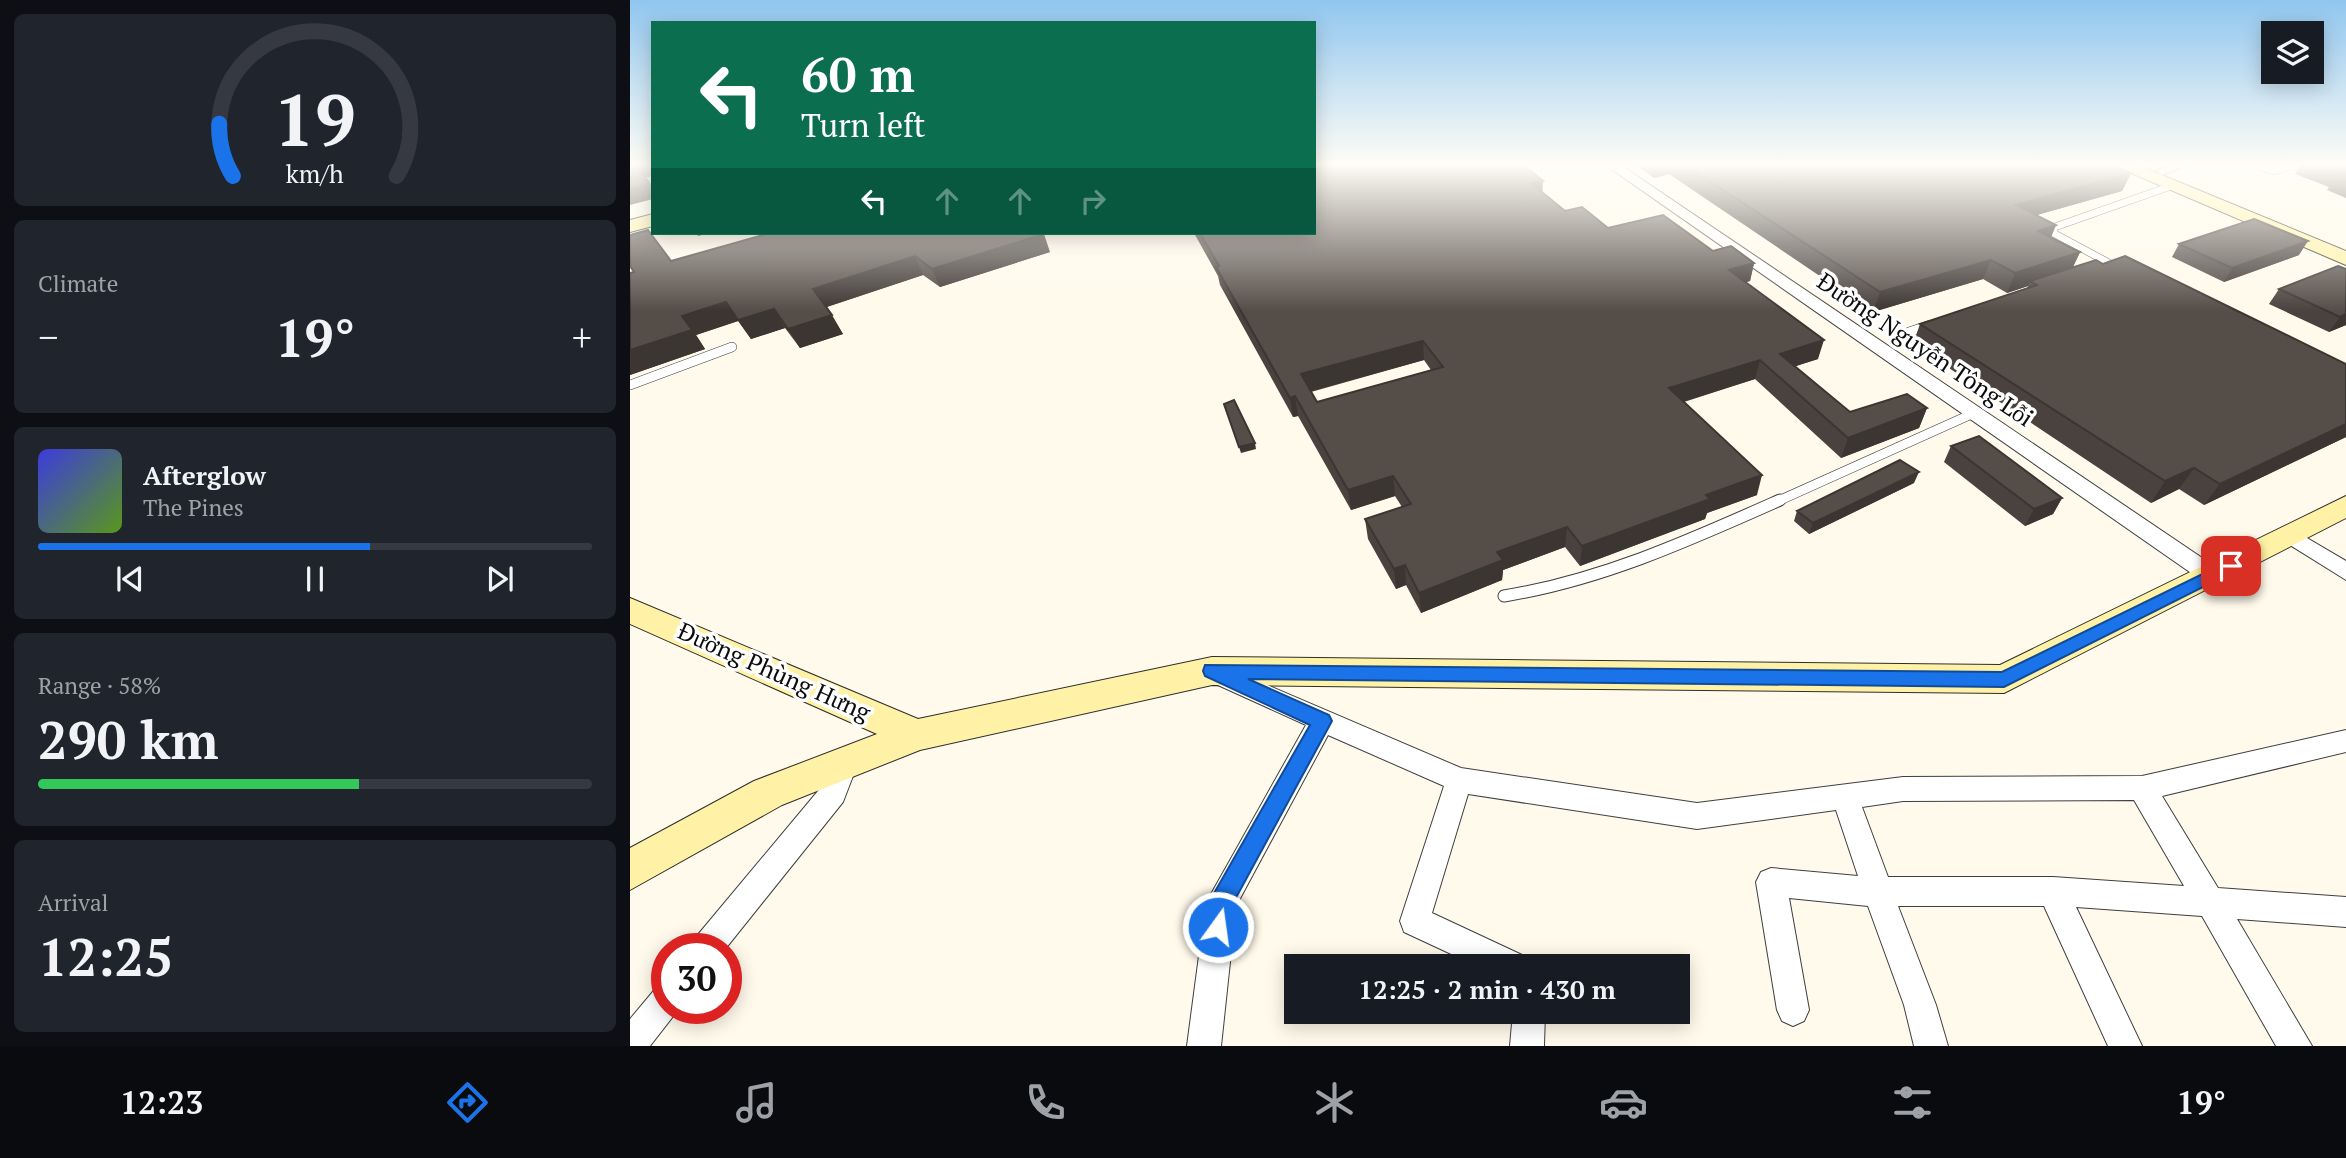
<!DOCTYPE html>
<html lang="en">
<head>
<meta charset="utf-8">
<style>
	:root { --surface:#171b24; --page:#20242c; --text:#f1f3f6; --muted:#9ea1a6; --line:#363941; --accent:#1a73e8 }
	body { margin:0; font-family:"PT Serif",serif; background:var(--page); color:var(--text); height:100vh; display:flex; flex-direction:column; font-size:26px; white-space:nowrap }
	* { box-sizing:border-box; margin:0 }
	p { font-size:23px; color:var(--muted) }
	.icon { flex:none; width:38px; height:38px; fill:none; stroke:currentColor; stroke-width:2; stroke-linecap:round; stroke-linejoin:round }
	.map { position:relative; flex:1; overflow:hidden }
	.side { display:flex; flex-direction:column; gap:14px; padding:14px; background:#0d0f14; width:630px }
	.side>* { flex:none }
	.guide { position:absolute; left:21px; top:21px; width:665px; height:214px; border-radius:0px; box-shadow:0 4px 18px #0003; background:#0b6e4f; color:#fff; overflow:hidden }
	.fabs { position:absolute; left:1631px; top:21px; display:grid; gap:14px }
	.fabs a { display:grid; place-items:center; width:63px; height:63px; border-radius:0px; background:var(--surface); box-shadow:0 4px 18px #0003; font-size:35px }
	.speed { position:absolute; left:21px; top:933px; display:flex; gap:14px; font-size:35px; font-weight:700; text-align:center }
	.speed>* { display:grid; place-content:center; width:91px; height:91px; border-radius:50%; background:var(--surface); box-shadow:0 4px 18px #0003; line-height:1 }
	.speed .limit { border:10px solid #d22; background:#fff; color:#111 }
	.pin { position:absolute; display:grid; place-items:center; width:60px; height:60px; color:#fff; margin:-30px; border-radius:14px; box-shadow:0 4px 10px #0006 }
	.me { position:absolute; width:77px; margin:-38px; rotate:14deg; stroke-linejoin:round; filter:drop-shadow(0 0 5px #0008) }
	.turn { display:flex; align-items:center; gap:24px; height:147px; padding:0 35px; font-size:32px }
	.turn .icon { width:91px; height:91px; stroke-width:2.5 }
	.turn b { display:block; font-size:49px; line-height:60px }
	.lanes { display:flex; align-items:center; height:66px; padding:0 35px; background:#0003; justify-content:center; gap:35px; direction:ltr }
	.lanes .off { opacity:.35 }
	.big { font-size:52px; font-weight:600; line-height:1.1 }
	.side .card { flex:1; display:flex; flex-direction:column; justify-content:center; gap:10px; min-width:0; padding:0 24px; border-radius:10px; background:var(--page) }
	.side .dial { align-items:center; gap:0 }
	.dial svg { height:182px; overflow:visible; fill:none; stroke:var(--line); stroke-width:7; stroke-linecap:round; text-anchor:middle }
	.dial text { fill:var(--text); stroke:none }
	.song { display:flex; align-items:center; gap:21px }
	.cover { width:84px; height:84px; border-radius:10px; background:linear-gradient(135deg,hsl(240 70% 55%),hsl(90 70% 35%)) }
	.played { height:7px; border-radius:4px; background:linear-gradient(90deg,var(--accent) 60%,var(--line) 60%) }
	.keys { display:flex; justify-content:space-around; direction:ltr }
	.heat { display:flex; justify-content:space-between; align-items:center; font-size:38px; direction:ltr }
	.charge { height:10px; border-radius:5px; background:linear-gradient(90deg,#34c759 58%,var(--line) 0) }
	.trip { position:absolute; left:654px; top:954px; width:406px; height:70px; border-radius:0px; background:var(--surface); box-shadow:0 4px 18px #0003; font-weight:600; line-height:70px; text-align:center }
	.tab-bar { display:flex; height:112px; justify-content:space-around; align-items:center; background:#090b0e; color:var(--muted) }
	.tab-bar .icon { width:49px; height:49px }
	.tab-bar .selected { color:var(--accent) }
	.tab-bar b { font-size:32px; color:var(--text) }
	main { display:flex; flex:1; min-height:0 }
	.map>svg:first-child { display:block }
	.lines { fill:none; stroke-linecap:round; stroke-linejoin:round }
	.lane-far2-casing { stroke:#3f3f3f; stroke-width:8 }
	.lane-far1-casing { stroke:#3f3f3f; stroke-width:10 }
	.lane-casing { stroke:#3f3f3f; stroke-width:13 }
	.street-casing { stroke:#3f3f3f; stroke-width:2 }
	.secondary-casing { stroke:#2e2e2e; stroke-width:2 }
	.lane-far2 { stroke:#fff; stroke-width:7 }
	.lane-far1 { stroke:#fff; stroke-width:9 }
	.lane { stroke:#fff; stroke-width:11 }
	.street { fill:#fff; fill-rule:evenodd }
	.secondary { fill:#fff2a6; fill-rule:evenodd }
	.wall { fill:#49423e; fill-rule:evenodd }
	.shaded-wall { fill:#3c3632 }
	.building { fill:#554d48; stroke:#3c3632; stroke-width:2; fill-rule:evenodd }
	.route { fill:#1a73e8; stroke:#114b97; stroke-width:2 }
	.labels { text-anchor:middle; stroke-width:7; stroke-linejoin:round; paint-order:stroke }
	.street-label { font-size:24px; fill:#0c0c0c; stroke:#fff }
</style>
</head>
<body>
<main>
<section class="side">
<div class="card dial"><svg viewBox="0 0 100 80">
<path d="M14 69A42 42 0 1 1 86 69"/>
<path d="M14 69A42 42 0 0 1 8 46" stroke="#1a73e8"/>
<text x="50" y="56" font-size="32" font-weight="700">19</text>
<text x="50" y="72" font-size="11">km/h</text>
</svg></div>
<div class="card"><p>Climate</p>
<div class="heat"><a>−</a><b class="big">19°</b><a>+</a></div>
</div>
<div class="card">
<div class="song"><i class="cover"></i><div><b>Afterglow</b><p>The Pines</p></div></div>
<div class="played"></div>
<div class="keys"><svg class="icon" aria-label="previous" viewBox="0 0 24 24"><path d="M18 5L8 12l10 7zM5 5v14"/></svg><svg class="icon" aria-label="pause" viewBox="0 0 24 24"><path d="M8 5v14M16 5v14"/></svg><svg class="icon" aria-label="next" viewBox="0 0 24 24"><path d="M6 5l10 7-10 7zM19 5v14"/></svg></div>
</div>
<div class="card"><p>Range · 58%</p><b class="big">290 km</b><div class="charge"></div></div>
<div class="card"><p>Arrival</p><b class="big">12:25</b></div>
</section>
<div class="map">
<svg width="1716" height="1046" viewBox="0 0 1716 1046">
	<rect width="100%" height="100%" fill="#fffaeb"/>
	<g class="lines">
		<defs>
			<path id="lane-far2" d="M1621 164 1644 171 1672 164
				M1471 268 1479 263 1425 234 1422 228 1541 186"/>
			<path id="lane-far1" d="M1279 332 1300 325
				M0 385 102 347
				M1146 502 1344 413"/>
			<path id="lane" d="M874 596C972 580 1060 540 1150 500"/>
			<path id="street" d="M974 164H989L1590 570 1593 576 1590 582H1574Z
				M1541 164H1561L1532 175 1526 171Z
				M1660 528 1716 561V580L1652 540 1649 535 1652 530Z
				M588 664 831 768 1067 803 1273 777 1512 776 1716 730V752L1532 796 1588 888 1716 897V927L1607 919 1682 1046H1646L1572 916 1446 907 1512 1046H1478L1414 906H1268L1306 1005 1318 1046H1284L1274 1005 1238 906 1159 898 1179 1010 1174 1021 1163 1026 1152 1021 1147 1010 1126 882 1131 872 1141 868 1228 876 1206 810 1067 829 838 794 802 913 892 955 897 966H847L774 932 770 921 814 786 698 735 606 906 591 1046H557L576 903 676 725 579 681 576 674 579 667ZM1504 800 1554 886 1423 877H1258L1232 807 1273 801Z
				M215 751 224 755 228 763 213 802 96 948H62L66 937 193 785 206 755Z
				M37 983V1008H49L48 1010 20 1046H0V1019L26 988Z
				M883 1012H915L914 1046H880Z"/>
			<path id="secondary" d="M1480 164H1505L1716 251V265Z
				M23 214V226L0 232V220Z
				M1716 496V518L1374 693 582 685 290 750 152 805 0 890V848L124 781 247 734 0 624V598L288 719 582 657 1370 665Z"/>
		</defs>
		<use href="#lane-far2" class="lane-far2-casing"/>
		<use href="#lane-far1" class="lane-far1-casing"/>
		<use href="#lane" class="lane-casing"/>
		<use href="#street" class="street-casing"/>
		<use href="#secondary" class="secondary-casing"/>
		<use href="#lane-far2" class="lane-far2"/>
		<use href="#lane-far1" class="lane-far1"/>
		<use href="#lane" class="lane"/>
		<use href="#street" class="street"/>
		<use href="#secondary" class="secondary"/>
	</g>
	<path class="wall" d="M1004 164H1480L1501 173 1492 191 1407 215 1426 225 1421 237 1450 252 1443 267 1473 264 1716 364V437L1574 505 1549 489 1521 503 1283 344 1290 324 1397 289 1398 286 1377 293 1353 279 1243 312 1039 174 1024 178Z
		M1671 164H1716V198L1697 190 1699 187 1665 174Z
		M912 192 935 211 978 228 1083 251 1124 263 1120 281 1116 282 1188 359 1165 366 1220 412 1297 408 1289 428 1211 458 1125 379 1054 402 1127 495 1077 513 1075 519 950 566 935 547 873 570 872 580 791 613 776 585 766 589 738 539 735 519 772 507 765 496 721 510 668 416 663 417 590 285 588 276 564 233H684ZM794 360 801 370 687 402 681 392Z
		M1549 244 1669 255 1594 282 1542 257Z
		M420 252 310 287 293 275 196 307 213 334 170 348 155 328 121 339 108 321 66 335 75 349 0 375 41 261Z
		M1716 269V325L1699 332 1639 304 1649 289Z
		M1321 446 1432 498 1423 514 1395 526 1314 462Z
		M1284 483 1179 534 1164 521 1167 511Z"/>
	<path class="shaded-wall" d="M23 164V176L14 178 6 165Z
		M1025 164H1041L1039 174 1024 178Z
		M1501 173 1492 191 1378 223 1386 205Z
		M913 181 912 198 901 183Z
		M20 184 23 188V199L0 205V189Z
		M1426 225 1418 244 1408 231Z
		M66 233H81L68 236Z
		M414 234 420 252 310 287 302 269Z
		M1678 241 1669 255 1594 282 1602 268Z
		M1450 252 1441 271 1400 281 1398 286 1377 293 1385 273Z
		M285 256 293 275 194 308 183 289Z
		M1361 260 1353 279 1243 312 1250 292Z
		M1124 263 1120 281 1095 288 1099 270Z
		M96 302 108 321 66 335 75 349 0 375V350L52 316Z
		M144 309 155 328 121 339 108 320Z
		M1716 314V325L1699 332 1710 317Z
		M202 315 213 334 170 348 158 329Z
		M1194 340 1188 359 1145 373 1150 354Z
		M793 341 794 360 674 393 671 374Z
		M1130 360 1125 379 1036 407 1039 388Z
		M665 396 668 416 663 417 660 398Z
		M1297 408 1289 428 1211 458 1218 438Z
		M1716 424V437L1574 505 1590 484Z
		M625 443 626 449 611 453 609 447Z
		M1564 468 1549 489 1521 503 1535 481Z
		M1289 472 1284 483 1179 534 1183 523Z
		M1132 475 1127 495 1077 513 1075 519 950 566 952 546 1076 495Z
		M763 476 765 496 721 510 718 490Z
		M1432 498 1423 514 1395 526 1404 509Z
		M937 527 935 547 873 570 872 580 791 613 789 593 867 552Z
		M775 565 776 585 766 589 764 569Z"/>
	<path class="building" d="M0 164H8L6 165 20 184 0 189Z
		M684 164H892L913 181 901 183 935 211 952 207 978 228 1033 215 1083 251 1101 246 1124 263 1099 270 1194 340 1150 354 1220 412 1277 394 1297 408 1218 438 1130 360 1039 388 1132 475 1076 495 1080 499 952 546 937 527 867 552 873 560 789 593 775 565 764 569 735 519 781 504 763 476 718 490 665 396 660 398 586 267 589 266 570 233H684ZM793 341 813 367 687 402 671 374Z
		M1053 164H1480L1501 173 1386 205 1426 225 1408 231 1450 252 1385 273 1361 260 1250 292Z
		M1697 164H1716V176L1708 173 1715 171Z
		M1624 219 1678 241 1602 268 1549 244Z
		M18 230 41 261 140 233H412L414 234 302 269 285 256 183 289 202 315 158 329 144 309 108 320 96 302 52 316 62 330 0 350V273L4 272 0 266V235Z
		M1495 256 1716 364V424L1590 484 1564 468 1535 481 1290 324 1407 285 1400 281 1466 260 1473 264Z
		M1708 266 1716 269V314L1710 317 1649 289Z
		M604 400 625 443 609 447 594 404Z
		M1349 436 1432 498 1404 509 1321 446Z
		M1270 460 1289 472 1183 523 1167 511Z"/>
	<linearGradient id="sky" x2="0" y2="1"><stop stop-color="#90c6ef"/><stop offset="0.53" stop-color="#fffdf6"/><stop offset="1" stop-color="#fffdf6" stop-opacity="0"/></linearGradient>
	<rect width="1716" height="311" fill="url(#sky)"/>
	<path class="route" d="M1601 560 1607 561V570L1374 687 618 679 699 715 702 721 602 905 596 935 588 938 580 935 576 927 583 895 680 725 575 676 573 671 575 665 1372 672Z"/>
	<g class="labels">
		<g class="street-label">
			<text transform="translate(1295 350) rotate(34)" y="8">Đường Nguyễn Tông Lỗi</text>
			<text transform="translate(144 672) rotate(24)" y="8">Đường Phùng Hưng</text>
		</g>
	</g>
</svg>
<div class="fabs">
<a><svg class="icon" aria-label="layers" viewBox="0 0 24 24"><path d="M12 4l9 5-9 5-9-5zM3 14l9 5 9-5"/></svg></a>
</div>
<div class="speed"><div class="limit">30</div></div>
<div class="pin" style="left:1601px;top:566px;background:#d93025"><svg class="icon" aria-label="arrive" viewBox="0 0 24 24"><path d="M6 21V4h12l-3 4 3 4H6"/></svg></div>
<svg class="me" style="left:588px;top:927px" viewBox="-20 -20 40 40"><circle r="17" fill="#1a73e8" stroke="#fff" stroke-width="3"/><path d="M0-11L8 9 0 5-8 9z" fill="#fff"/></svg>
<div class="trip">12:25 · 2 min · 430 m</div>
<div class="guide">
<div class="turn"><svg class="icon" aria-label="left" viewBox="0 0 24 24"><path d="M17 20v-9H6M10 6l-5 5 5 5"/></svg><div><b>60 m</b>Turn left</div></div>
<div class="lanes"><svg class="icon" aria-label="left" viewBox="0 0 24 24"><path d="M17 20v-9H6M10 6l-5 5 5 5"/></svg><svg class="icon off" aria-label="ahead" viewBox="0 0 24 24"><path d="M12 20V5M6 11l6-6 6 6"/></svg><svg class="icon off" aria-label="ahead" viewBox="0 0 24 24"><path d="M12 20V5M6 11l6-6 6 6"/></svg><svg class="icon off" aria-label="right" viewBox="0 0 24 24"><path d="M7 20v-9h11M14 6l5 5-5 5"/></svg></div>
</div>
</div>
</main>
<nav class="tab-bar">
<b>12:23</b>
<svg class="icon selected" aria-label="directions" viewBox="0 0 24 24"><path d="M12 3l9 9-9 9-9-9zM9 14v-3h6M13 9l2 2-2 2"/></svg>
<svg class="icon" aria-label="music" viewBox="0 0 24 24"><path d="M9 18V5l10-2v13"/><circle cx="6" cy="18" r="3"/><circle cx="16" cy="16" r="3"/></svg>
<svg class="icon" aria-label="phone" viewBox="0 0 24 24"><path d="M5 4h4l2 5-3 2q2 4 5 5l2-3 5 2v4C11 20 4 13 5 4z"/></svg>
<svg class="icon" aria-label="climate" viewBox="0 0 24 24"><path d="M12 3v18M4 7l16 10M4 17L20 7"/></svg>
<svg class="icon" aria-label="car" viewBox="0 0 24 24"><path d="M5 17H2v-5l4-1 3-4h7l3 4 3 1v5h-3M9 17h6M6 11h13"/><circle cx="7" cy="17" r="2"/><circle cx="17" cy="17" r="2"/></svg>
<svg class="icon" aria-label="filters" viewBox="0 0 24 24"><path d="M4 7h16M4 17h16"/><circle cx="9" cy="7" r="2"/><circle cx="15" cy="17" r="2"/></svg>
<b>19°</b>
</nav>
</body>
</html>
